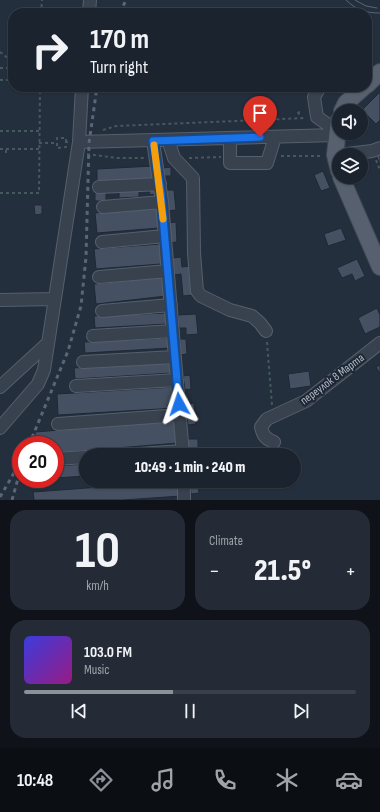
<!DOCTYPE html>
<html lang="en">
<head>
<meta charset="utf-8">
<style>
	:root { --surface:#1b232e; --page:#242b36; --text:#f1f3f6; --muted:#a0a4aa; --line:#39404a; --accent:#8c9099 }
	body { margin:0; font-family:"Sofia Sans Condensed",sans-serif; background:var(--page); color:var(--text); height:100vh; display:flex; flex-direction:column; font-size:15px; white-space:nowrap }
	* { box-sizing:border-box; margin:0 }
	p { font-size:13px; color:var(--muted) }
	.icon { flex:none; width:22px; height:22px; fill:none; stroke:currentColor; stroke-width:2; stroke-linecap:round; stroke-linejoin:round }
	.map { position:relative; height:500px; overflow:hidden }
	.details { display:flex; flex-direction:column; gap:10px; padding:10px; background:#0f1319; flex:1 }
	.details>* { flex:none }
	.guide { position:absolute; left:8px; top:8px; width:364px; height:84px; border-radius:16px; box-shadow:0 1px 3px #0004,0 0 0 1px var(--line); background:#1b232e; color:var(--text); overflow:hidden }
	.buttons { position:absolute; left:332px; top:104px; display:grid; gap:8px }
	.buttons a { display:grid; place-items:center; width:36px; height:36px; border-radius:50%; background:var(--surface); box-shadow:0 1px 3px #0004,0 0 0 1px var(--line); font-size:20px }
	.speed { position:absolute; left:12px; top:436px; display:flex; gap:8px; font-size:20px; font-weight:700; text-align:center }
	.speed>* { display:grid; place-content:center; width:52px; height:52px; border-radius:50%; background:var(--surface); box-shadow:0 1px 3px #0004,0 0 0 1px var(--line); line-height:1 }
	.speed .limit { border:6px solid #d22; background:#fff; color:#111 }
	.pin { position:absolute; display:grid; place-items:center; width:34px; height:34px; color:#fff; margin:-41px -17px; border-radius:50% 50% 50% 0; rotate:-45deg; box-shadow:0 0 4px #0007 }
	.pin .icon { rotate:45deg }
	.me { position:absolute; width:44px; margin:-22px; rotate:355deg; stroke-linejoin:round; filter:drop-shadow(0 0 3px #0008) }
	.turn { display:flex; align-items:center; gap:14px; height:84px; padding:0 16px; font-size:18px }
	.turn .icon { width:52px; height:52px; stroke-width:2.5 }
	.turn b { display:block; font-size:28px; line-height:34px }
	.big { font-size:30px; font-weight:800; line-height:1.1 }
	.details .widget { flex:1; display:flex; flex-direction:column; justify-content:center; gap:6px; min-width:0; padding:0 14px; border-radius:16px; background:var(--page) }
	.details .dial { align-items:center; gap:0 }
	.dial b { font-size:52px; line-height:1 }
	.song { display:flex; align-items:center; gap:12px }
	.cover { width:48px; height:48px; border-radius:6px; background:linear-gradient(135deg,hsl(240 70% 55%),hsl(310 70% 35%)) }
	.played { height:4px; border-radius:2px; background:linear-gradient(90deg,var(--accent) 45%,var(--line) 45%) }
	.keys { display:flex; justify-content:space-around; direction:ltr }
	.heat { display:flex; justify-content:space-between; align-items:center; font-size:22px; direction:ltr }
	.details .tiles { flex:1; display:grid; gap:10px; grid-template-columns:1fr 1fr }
	.widget:last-child { grid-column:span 2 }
	.trip { position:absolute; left:79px; top:448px; width:222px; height:40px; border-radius:20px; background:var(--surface); box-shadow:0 1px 3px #0004,0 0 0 1px var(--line); font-weight:800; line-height:40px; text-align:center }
	.menu { display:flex; height:64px; justify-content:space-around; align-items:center; background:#0b0e12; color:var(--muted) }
	.menu .icon { width:28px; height:28px }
	.menu .on { color:var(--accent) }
	.menu b { font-size:18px; color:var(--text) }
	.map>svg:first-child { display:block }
	.building { fill:#455162; stroke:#1f2835 }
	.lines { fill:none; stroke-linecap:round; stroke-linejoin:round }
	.minor-casing { stroke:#565f6c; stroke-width:14 }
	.major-casing { stroke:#414a57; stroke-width:18 }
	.path { stroke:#44595c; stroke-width:2; stroke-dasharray:3 3; stroke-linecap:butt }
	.minor { stroke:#38414e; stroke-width:12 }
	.major { stroke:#56606e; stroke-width:16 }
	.tram { stroke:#5a6575; stroke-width:1 }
	.rail { stroke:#5a6575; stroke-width:3; stroke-dasharray:4 4; stroke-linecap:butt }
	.route-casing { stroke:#114b97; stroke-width:10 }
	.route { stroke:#1a73e8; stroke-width:7 }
	.slow { stroke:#f59e0b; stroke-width:7 }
	.labels { text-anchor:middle; stroke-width:4; stroke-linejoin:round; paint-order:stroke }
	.street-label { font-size:12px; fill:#b4bcc9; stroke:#1d2633 }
</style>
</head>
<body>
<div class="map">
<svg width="380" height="500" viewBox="0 0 380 500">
	<rect width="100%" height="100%" fill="#242f3e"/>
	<path class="building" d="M380 92V120L376 124 362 110Z
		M300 110 301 114 298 116 296 112Z
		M380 151V165L375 153Z
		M154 166 155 179 97 182V169Z
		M171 167V176H164L163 168Z
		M323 171 330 188 321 191 314 175Z
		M155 189 156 194 150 195 149 190Z
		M95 190H106V201H95Z
		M139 190V197L119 198V191Z
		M165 190H174L176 210 167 211Z
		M34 205H42V214L35 215Z
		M158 207 159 228 97 233 95 213Z
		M176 222 177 242 169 243 168 223Z
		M341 228 346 240 328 246 324 234Z
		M160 244 161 264 96 269 94 249Z
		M181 257 182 267 190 266 193 295 183 296 181 274 174 275 172 258Z
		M357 259 365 276 355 281 352 274 342 278 337 268Z
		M164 277 166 296 96 304 94 284Z
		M377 308 380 315V327L365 334 358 318Z
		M167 313V324L95 328 94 316Z
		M196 314 198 334 186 335V328H179L178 315Z
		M169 338 170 348 85 353 84 342Z
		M180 339H186L187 354 180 355Z
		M172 362V373L75 379 74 368Z
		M380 365V374L376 367Z
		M309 371 311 386 290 389 288 374Z
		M190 375 191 389 185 390 183 376Z
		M174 387 176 408 58 415 57 394Z
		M194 403 196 424 188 425 185 404Z
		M176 421 178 443 55 453V445H36L35 432Z
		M188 439H198V455H188Z
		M86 464V476L55 478V466Z
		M154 481H180L181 496 123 500H34L33 492 155 483Z
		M190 481H198L199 493 191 494Z"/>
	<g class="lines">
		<defs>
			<path id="minor" d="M89 13 90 0
				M82 87 79 142 336 135
				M320 87 314 97 317 117 337 131
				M230 138V163H267L275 137
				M168 140 174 158 193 178 194 253 197 291 201 296 230 310 252 316 260 323 266 331
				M153 141 162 202 183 455
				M339 155 372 151 380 148
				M99 187 160 184
				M103 207 162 202
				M102 242 165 236
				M99 277 168 271
				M0 300 55 299
				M102 311 171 305
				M93 336 173 331
				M83 362 175 357
				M76 386 177 380
				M0 387 48 343
				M58 424 180 415
				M0 428 38 384 44 370 79 142
				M274 442C266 439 263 436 261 427L267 419 306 401 380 343
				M126 455 182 451
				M55 459 86 457
				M184 500V481"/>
			<path id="major" d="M367 85 380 72
				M342 111 346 103 364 87
				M339 120 335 155 339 171
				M341 177 380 267"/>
		</defs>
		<use href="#minor" class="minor-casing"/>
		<use href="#major" class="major-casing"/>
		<path class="path" d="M41 13 42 0
			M0 52 13 62
			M0 68H13
			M0 80H13
			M103 130 116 126 306 118
			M0 131H39
			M66 142V138H57V148L66 147V142H68
			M39 143H57
			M0 149H39
			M6 150V156
			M87 154 117 158H145
			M281 156H323
			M189 158 221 157
			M376 160 380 170
			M0 193H39L40 87
			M267 342 272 405"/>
		<use href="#minor" class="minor"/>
		<use href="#major" class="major"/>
		<path class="tram" d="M346 0C356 10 366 13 380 13
			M355 0 366 6 377 8"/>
		<path class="rail" d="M120 13 126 0
			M29 445 68 351 81 306 86 257 89 143 97 87
			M0 497 21 461
			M12 500 21 468"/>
	</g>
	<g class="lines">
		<defs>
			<path id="route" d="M179 404 161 193 153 141 260 137"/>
		</defs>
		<use href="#route" class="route-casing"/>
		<use href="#route" class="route"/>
		<path class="slow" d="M154 145 163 219"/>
	</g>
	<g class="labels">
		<g class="street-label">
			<text transform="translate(332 379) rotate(-37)" y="4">переулок 8 Марта</text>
		</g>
	</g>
</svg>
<div class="buttons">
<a><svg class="icon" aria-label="sound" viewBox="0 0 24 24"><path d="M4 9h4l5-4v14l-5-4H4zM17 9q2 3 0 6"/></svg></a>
<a><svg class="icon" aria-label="layers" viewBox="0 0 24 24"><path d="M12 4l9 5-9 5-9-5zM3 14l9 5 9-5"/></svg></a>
</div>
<div class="speed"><div class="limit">20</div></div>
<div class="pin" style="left:260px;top:137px;background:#d93025"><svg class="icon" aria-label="arrive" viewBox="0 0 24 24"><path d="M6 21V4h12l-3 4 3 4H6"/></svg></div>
<svg class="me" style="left:179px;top:404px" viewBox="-20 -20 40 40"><path d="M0-17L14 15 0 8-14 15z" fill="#1a73e8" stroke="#fff" stroke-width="4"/></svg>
<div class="trip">10:49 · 1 min · 240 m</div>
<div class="guide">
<div class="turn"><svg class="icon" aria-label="right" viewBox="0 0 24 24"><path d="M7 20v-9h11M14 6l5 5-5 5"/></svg><div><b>170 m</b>Turn right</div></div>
</div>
</div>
<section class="details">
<div class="tiles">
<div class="widget dial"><b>10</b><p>km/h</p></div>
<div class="widget"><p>Climate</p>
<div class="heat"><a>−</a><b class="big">21.5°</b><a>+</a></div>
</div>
<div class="widget">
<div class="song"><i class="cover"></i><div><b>103.0 FM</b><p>Music</p></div></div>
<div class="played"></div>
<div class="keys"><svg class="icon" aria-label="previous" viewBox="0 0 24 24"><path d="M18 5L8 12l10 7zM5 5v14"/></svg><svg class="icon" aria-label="pause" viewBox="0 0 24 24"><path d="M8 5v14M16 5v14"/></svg><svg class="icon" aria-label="next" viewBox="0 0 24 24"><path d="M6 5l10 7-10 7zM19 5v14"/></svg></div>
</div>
</div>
</section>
<nav class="menu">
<b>10:48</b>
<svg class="icon on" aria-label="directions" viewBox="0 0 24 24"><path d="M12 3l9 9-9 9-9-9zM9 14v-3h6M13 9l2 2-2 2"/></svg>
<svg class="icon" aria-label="music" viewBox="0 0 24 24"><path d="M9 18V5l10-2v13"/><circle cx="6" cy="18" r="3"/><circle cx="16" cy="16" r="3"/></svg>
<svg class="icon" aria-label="phone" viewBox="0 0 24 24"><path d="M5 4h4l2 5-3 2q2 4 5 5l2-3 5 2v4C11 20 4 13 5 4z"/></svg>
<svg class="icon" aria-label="climate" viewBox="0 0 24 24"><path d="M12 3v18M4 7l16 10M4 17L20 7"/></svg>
<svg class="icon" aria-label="car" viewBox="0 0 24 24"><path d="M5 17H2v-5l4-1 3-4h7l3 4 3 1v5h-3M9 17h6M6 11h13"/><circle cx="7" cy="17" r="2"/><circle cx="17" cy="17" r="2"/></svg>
</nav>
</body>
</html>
